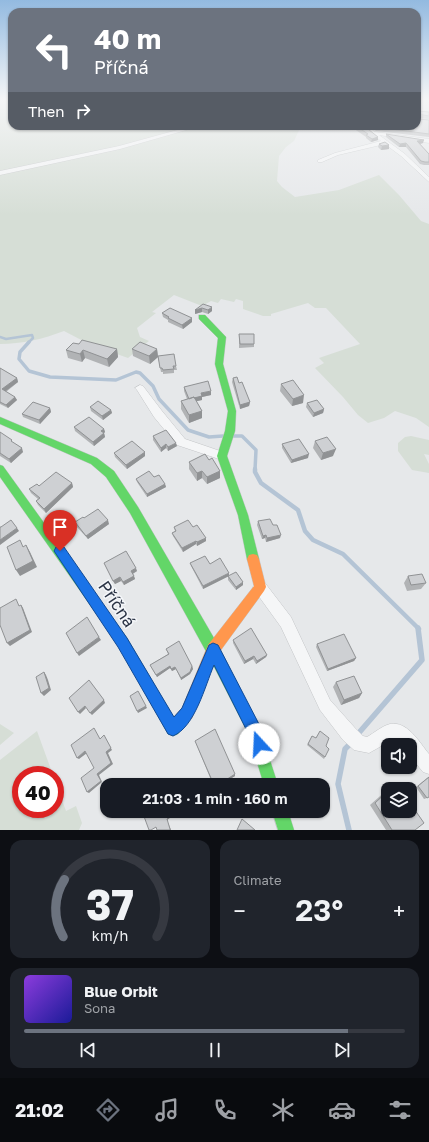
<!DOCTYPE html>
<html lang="en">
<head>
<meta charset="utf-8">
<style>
	:root { --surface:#171b24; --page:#20242c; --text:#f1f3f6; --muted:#9ea1a6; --line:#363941; --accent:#6c737f }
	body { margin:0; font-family:"Golos Text",sans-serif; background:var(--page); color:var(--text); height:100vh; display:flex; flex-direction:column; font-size:15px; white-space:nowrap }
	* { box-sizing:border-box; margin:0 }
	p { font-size:13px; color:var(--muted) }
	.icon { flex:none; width:22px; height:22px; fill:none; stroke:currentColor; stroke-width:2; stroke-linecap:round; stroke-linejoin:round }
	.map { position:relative; height:830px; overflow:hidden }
	.panel { display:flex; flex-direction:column; gap:10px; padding:10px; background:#0d0f14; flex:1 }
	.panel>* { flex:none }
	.guide { position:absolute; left:8px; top:8px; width:413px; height:122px; border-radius:12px; box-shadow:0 1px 3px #0004; background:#6c737f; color:#fff; overflow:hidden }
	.controls { position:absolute; left:381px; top:738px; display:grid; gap:8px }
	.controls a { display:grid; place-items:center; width:36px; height:36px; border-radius:8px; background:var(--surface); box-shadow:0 1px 3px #0004; font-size:20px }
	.speed { position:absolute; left:12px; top:766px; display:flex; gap:8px; font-size:20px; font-weight:700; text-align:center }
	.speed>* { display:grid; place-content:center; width:52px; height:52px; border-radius:50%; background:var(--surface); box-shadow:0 1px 3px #0004; line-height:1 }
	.speed .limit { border:6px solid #d22; background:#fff; color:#111 }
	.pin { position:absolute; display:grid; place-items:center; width:34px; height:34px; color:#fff; margin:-41px -17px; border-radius:50% 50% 50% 0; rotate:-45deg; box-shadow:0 0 4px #0007 }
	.pin .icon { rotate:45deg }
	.me { position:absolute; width:44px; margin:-22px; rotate:340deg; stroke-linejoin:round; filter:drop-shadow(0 0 3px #0008) }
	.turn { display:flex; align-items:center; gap:14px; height:84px; padding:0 20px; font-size:18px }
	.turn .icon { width:52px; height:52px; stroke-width:2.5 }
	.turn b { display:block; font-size:28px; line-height:34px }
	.then { display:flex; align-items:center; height:38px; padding:0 20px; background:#0003; gap:8px; font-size:15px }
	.big { font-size:30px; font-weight:600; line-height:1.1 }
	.panel .tile { flex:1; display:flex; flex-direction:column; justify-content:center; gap:6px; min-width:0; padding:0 14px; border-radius:12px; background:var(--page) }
	.panel .dial { align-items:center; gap:0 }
	.dial svg { height:104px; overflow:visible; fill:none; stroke:var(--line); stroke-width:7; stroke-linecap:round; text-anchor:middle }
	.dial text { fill:var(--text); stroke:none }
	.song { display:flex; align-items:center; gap:12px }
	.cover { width:48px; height:48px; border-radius:6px; background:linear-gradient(135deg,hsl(270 70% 55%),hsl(240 70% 35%)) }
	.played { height:4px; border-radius:2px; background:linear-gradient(90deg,var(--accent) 85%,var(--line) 85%) }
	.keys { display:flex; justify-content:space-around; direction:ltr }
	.heat { display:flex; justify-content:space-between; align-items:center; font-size:22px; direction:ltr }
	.panel .tiles { flex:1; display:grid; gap:10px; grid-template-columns:1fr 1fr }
	.tile:last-child { grid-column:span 2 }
	.trip { position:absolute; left:100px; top:778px; width:230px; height:40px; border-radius:12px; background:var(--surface); box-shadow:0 1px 3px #0004; font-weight:600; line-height:40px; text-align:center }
	.dock { display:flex; height:64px; justify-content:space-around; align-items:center; background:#090b0e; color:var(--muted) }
	.dock .icon { width:28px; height:28px }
	.dock .selected { color:var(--accent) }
	.dock b { font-size:18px; color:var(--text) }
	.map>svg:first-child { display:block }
	.green { fill:#d6ded6 }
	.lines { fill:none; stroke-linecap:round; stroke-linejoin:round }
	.stream-far3 { stroke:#b4c4d5; stroke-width:2.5 }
	.stream-far2 { stroke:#b4c4d5; stroke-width:3.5 }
	.stream-far1 { stroke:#b4c4d5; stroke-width:4.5 }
	.stream { stroke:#b4c4d5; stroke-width:5.5 }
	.street-casing { stroke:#c4c6c8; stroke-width:1 }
	.fast-casing { stroke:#c4c6c8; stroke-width:1 }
	.slow-casing { stroke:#c4c6c8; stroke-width:1 }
	.street { fill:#f5f6f7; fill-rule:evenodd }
	.fast { fill:#63d668; fill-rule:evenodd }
	.slow { fill:#ff974d; fill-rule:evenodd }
	.wall { fill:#b1b3b5 }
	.shaded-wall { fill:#909294 }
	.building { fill:#ced0d3; stroke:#909294 }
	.route { fill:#1a73e8; stroke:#114b97 }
	.labels { text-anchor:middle; stroke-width:3; stroke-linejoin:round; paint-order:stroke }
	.near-street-label { font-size:17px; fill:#2b3445; stroke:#f4f6f9 }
</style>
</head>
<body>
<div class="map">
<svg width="429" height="830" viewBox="0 0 429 830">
	<rect width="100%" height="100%" fill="#e6e8ea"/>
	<path class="green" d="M0 99H12V126H301L294 141 286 147 279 156 277 181 282 187 295 197 339 190 379 175 399 195 421 221 429 224V427L416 418 395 411 384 418 368 423 358 415 343 397 315 368 324 363 319 358 360 344 326 308H315L308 303 271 314V316H263L243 309V301L236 299 234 302 221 299 218 303 211 301 202 306 174 295 152 312 156 313 137 328 140 337 149 341 128 358 89 344 64 331C43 339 22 344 0 344Z
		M411 436 429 440V455L424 454 429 464V473L412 470 398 451V443L405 437Z
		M0 724 14 733 0 745Z
		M37 731 53 775H21V809H55V781L66 811 76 806 82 823 79 830H0V760Z"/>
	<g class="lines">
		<path class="stream-far3" d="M0 337 6 339 32 335 33 338 28 343"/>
		<path class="stream-far2" d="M29 342 20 352 19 359 29 371 50 377 116 380 136 372 140 373 153 386 159 399 188 430 209 437 223 436
			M233 436H242L256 450 255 470"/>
		<path class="stream-far1" d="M255 469V472L261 483 298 510 305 531 313 540 343 554 419 629"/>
		<path class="stream" d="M357 735 422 660 418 628
			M349 830 338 784 345 749 351 743"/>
		<defs>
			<path id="street" d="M192 126H200L120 149 0 175V171L119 146Z
				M362 126H367L375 132 429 139V143L379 135 405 154 429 177V182L401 156 385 144 338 155 322 162H318V160L335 153 381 141Z
				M140 385 143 386 162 411 185 439 226 453 227 456 226 459 222 460 177 445 154 417 137 390 135 388Z
				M260 581 265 583 291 617 330 700 355 728 363 736 367 737C374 733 382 726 390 724 408 721 419 742 429 754V774L423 772 410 756V745H401L396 740H392L369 753 354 750 343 740 320 710 281 627 255 591 253 587 255 583Z"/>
			<path id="fast" d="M199 315H205L226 337 223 364 236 411 235 431 227 456 248 515 259 559 257 563 253 564 249 563 247 559 238 515 217 456 225 431 228 411 215 364 218 338 199 319Z
				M0 417 97 458 114 471 138 507 218 645 259 726 278 785H264L248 733 208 655 130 513 106 477 91 464 0 424Z
				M0 465 3 466 127 638 174 718 177 717 182 719 184 724 178 734 173 736 168 734 119 646 0 477Z
				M272 811H288L294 830H278Z"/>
			<path id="slow" d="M253 554 257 555 259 559 266 587 264 591 218 654 192 718 182 729 177 731 172 729 170 724 172 719 182 708 208 645 254 586 247 559 249 555Z"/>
		</defs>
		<use href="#street" class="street-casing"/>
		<use href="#fast" class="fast-casing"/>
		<use href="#slow" class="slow-casing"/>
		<use href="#street" class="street"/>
		<use href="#fast" class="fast"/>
		<use href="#slow" class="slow"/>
	</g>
	<path class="wall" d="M417 111 429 112V119L417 118Z
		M418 119 429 120V137L376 131 370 126H417Z
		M350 126H364L378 137V140L371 142 366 138V137Z
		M386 134 423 143 420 144 429 154V165H424L420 164 406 147H399L386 137Z
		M379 144 389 145V149L381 150 378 147Z
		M203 304 212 311 208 314 202 312 195 314Z
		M162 313 192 318V322L183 329 168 322V320L163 317Z
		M239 334 254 344V347L239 348Z
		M79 344 117 349 118 357 109 367 85 358 82 362 68 358 66 350Z
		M132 349H157L158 356 176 366 177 370H174V373L163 374V372H161L158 357 150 364 133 356Z
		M0 368 17 378 18 382 6 392 15 397 17 400 8 408 0 404Z
		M233 378 239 383 250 402 249 406 240 409 232 382Z
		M281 384 303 403 292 406 280 391Z
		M184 387 211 395 202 397V400L196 401 202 411V418L189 423 181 409V401L187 399 184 391Z
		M307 403 324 409 323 413 313 417 306 407Z
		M90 407 111 410 112 413 103 420 91 411Z
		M50 408 51 412 40 424 23 417 22 414Z
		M74 427 104 429 105 432 104 433 105 437 94 446 75 431Z
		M0 432 23 452 11 463 0 456Z
		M153 436 177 446 168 451 166 448 161 452 153 440Z
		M315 441 333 456 321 460 313 448Z
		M282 444 308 458 291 463 282 448Z
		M145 452V456L127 469 115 457 114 453Z
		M209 460 220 471V478L207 484 202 478 197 481 189 469V462Z
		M154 477 165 484 166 487 147 497 137 482 136 479Z
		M72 483 73 487 46 513 38 505 36 501 38 499 31 493 29 489 39 486Z
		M84 518 109 524 88 539 76 526 75 522Z
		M258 521 273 525 280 538 266 542 265 538 262 539 257 525Z
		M174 527H193L206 541 197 546 196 544 183 552 173 536 172 533 175 531Z
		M104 563 137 571 133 574 135 579 124 585 121 581 115 584Z
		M190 563 210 564 229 576 203 589 191 566Z
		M228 576 243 585 236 590 228 580Z
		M408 576 426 583 421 589 407 591 404 583Z
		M233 640 267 655 266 657 256 664 253 659 244 664 233 643Z
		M317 644 356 658 354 661 327 671 316 647Z
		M166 649 192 666 193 669 190 674 181 680 176 669 172 671 170 668 157 677 150 665 168 654Z
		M336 682 362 693 359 698 341 705 333 687Z
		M320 731 326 746 325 757 324 759 307 745 312 736 316 738Z
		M195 741 235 774V776L220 785H213Z
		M429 777 427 798 424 799 416 787 427 778Z
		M397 784 400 789H388L392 786Z
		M388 789V811L415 830H386L370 805Z"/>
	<path class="shaded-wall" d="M378 137V140L371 142 372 139Z
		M424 140 423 143 416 145 417 141Z
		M406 143V147H399L400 144Z
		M389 145V149L381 150 382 146Z
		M212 307V311L208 314V310Z
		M202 308V312L195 314V310Z
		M192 318V322L183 329 182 325Z
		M117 349 118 357 109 367 107 359Z
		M157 349 158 357 150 364 149 356Z
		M83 350 85 358 82 362 80 354Z
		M17 378 18 382 3 393 2 389Z
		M211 391V395L202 397V400L189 403V399L201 393Z
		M304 395 303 403 292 406 293 399Z
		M15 397 17 400 8 408 6 405Z
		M250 402 249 406 240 409V405Z
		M50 408 51 412 40 424 39 420Z
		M324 409 323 413 313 417 314 413Z
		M111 410 112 413 103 420 102 416Z
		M202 411V418L189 423V415Z
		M104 429 105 432 102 435 101 431Z
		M104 433 105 437 94 446 93 442Z
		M176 443 177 446 168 451V447Z
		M166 444V448L161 452V448Z
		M22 448 23 452 11 463 9 459Z
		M336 449 333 456 321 460 323 453Z
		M145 452V456L127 469 126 465Z
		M309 454 308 458 291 463 292 460Z
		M202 471V478L197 481V473Z
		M220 471V478L207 484V477Z
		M72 483 73 487 46 513 44 509Z
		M165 484 166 487 147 497V494Z
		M108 520 109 524 88 539 86 536Z
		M17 528 19 531 0 545V540Z
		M266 535 265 538 262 539 263 536Z
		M281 535 280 538 266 542 267 538Z
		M206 538V541L197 546V542Z
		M196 541V544L183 552 182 548Z
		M26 545 30 552 37 567 20 576 16 570Z
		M136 568 137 571 132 574 131 571Z
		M229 573V576L203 589V586Z
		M134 576 135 579 124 585 123 582Z
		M120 577 121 581 115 584 113 581Z
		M243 582V585L236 590V587Z
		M21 605 23 608 32 632 10 646 7 643Z
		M99 637 101 640 79 656 77 653Z
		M267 655 266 657 256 664 257 661Z
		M254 656 253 659 244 664 245 661Z
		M356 658 354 661 327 671 328 669Z
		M170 666V668L157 677 156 675Z
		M192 666 193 669 190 674 181 680V678Z
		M175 667 176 669 172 671 171 669Z
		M44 672 46 675 48 680 51 690 44 696 41 693Z
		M362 693 359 698 341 705 344 700Z
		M104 700 105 703 92 715 90 713Z
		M85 706 86 708 80 714 78 712Z
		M146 706 147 708 138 713 137 711Z
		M104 735 112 750 108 753 113 764 99 775 102 782 89 793 87 792 97 774 106 752Z
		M85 751 87 753 79 759 77 758Z
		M235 774V776L220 785H218Z
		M176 811 177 813 167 820 171 830H170L167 819Z"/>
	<path class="building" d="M417 111 429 112V116L418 114 417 116Z
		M417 119H418L429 120V134L376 127 374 126H417Z
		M356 126H364L378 137 372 139 366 135 368 134Z
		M386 134 424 140 417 141 429 154V162H425L421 161 406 143 400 144Z
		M385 142 389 145 382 146 379 144Z
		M203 304 212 307 208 310 202 308 195 310Z
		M170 308 192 318 182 325 168 318 169 317 162 313Z
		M239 334H254V344H240Z
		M82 340 117 349 107 359 83 350 80 354 66 350 73 343 79 344Z
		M140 342 157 349 149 356 132 349Z
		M174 354 176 366H173L174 369 163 370 162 368H160L158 356Z
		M0 368 17 378 2 389 15 397 6 405 0 402Z
		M237 377 239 383 242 382 250 402 240 405 233 378Z
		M293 380 304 395 293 399 281 384Z
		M208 381 211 391 201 393 202 396 194 398V397L189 399 184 387Z
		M194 397 202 411 189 415 181 401Z
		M317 400 324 409 314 413 307 403Z
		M98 401 111 410 102 416 90 407Z
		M33 402 50 408 39 420 22 414Z
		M89 417 104 429 101 431 104 433 93 442 74 427Z
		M166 430 176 443 168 447 166 444 161 448 153 436Z
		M0 432 12 440 11 441 22 448 9 459 0 453Z
		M327 437 336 449 323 453 315 441Z
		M299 439 309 454 292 460 282 444Z
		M132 441 145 452 126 465 114 453Z
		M205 454 209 460 212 458 220 471 207 477 202 471 197 473 189 462Z
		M149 471 154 477 159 475 165 484 147 494 136 479Z
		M56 472 72 483 44 509 36 501 40 498 29 489 37 484 39 486Z
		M98 509 108 520 86 536 75 522 83 517 84 518Z
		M270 519 273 525H277L281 535 267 538 266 535 263 536 258 521Z
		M11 520 17 528 0 540V527H1Z
		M188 520 193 527 197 525 206 538 197 542 196 541 182 548 172 533 176 531 174 527Z
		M20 540 23 547 26 545 33 561 16 570 7 547Z
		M126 551 136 568 131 571 134 576 123 582 120 577 113 581 104 563Z
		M205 556 210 564 220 558 229 573 203 586 190 563Z
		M236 572 243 582 236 587 228 576Z
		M422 574 426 583 411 585 408 576Z
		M16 599 19 606 21 605 30 630 7 643 0 625V608Z
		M87 617 99 637 77 653 66 633Z
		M251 628 267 655 257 661 254 656 245 661 233 640Z
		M344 634 356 658 328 669 317 644Z
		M179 641 192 666 190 672 181 678 175 667 171 669 170 666 156 675 150 665 169 654 166 649Z
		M44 672 49 688 41 693 36 677Z
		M354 676 362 693 344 700 336 682Z
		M89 680 104 700 90 713 85 706 78 712 69 698Z
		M138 691 146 706 137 711 130 696Z
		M94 728 100 739 104 735 111 748 106 752 111 763 97 774 101 781 87 792 81 778 94 768 85 751 77 758 71 745Z
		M215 729 235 774 218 785H214L195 741Z
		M320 731 329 738 326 746 329 749 325 757 308 744 312 736 316 738Z
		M429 777V797L427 798 418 786Z
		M397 784 400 789H391Z
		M388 791V811H410V803L424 823 415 830H392L375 803Z
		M142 811H176V812L167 819 170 829V830H157L156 827 151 830H149Z
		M242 819 255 830H237Z"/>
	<linearGradient id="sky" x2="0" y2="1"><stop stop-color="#93bae0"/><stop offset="0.46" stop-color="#f4f5f6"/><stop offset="1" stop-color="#f4f5f6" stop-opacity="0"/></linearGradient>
	<rect width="429" height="215" fill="url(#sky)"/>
	<path class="route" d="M60 545 64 547 127 638 174 717 182 708 209 645 213 643 218 645 260 726 266 744 264 749 259 751 254 749 248 733 214 665C205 686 195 727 173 736L168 734 118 647 54 551 56 547Z"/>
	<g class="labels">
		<g class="near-street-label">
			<text transform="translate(117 604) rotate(56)" y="6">Příčná</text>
		</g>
	</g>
</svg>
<div class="controls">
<a><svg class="icon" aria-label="sound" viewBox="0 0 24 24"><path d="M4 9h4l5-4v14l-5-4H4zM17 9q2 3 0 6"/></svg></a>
<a><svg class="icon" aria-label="layers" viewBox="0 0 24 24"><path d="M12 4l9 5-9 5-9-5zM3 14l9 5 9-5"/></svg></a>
</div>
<div class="speed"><div class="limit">40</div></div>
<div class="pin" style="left:60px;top:551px;background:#d93025"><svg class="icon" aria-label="arrive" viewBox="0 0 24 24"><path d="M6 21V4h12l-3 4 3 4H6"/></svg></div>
<svg class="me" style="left:259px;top:744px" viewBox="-20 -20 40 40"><circle r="19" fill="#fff"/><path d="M0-13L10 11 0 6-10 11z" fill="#1a73e8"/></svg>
<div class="trip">21:03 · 1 min · 160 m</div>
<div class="guide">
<div class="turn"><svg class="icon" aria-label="left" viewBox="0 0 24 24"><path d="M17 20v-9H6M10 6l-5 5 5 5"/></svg><div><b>40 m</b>Příčná</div></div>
<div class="then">Then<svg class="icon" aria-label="right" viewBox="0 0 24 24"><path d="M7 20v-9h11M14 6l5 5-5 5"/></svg></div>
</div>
</div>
<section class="panel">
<div class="tiles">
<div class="tile dial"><svg viewBox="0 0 100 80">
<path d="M14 69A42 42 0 1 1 86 69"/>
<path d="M14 69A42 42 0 0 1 15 25" stroke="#6c737f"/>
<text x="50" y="56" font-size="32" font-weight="700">37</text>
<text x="50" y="72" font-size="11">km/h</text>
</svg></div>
<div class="tile"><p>Climate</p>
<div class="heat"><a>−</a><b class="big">23°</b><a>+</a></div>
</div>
<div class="tile">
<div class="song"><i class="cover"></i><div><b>Blue Orbit</b><p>Sona</p></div></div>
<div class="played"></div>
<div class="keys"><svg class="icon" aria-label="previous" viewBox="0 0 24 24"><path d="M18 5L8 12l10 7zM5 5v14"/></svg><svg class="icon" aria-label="pause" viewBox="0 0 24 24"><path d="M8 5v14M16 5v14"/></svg><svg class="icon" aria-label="next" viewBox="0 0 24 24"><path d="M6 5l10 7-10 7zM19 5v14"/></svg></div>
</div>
</div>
</section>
<nav class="dock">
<b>21:02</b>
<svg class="icon selected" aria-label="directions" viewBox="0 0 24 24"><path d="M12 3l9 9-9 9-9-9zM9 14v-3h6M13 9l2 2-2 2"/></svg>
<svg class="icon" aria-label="music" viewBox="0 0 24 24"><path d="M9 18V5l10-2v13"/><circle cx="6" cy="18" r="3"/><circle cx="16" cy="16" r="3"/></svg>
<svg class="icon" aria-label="phone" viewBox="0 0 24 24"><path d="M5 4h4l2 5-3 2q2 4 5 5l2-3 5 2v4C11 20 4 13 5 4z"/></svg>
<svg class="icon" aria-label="climate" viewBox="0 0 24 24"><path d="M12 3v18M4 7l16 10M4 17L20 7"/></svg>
<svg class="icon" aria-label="car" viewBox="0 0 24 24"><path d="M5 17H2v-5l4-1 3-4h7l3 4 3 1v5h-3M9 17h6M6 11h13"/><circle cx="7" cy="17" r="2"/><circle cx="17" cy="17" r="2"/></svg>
<svg class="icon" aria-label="filters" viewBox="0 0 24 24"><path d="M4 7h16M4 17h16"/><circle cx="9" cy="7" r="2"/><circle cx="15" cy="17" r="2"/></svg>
</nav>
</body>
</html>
